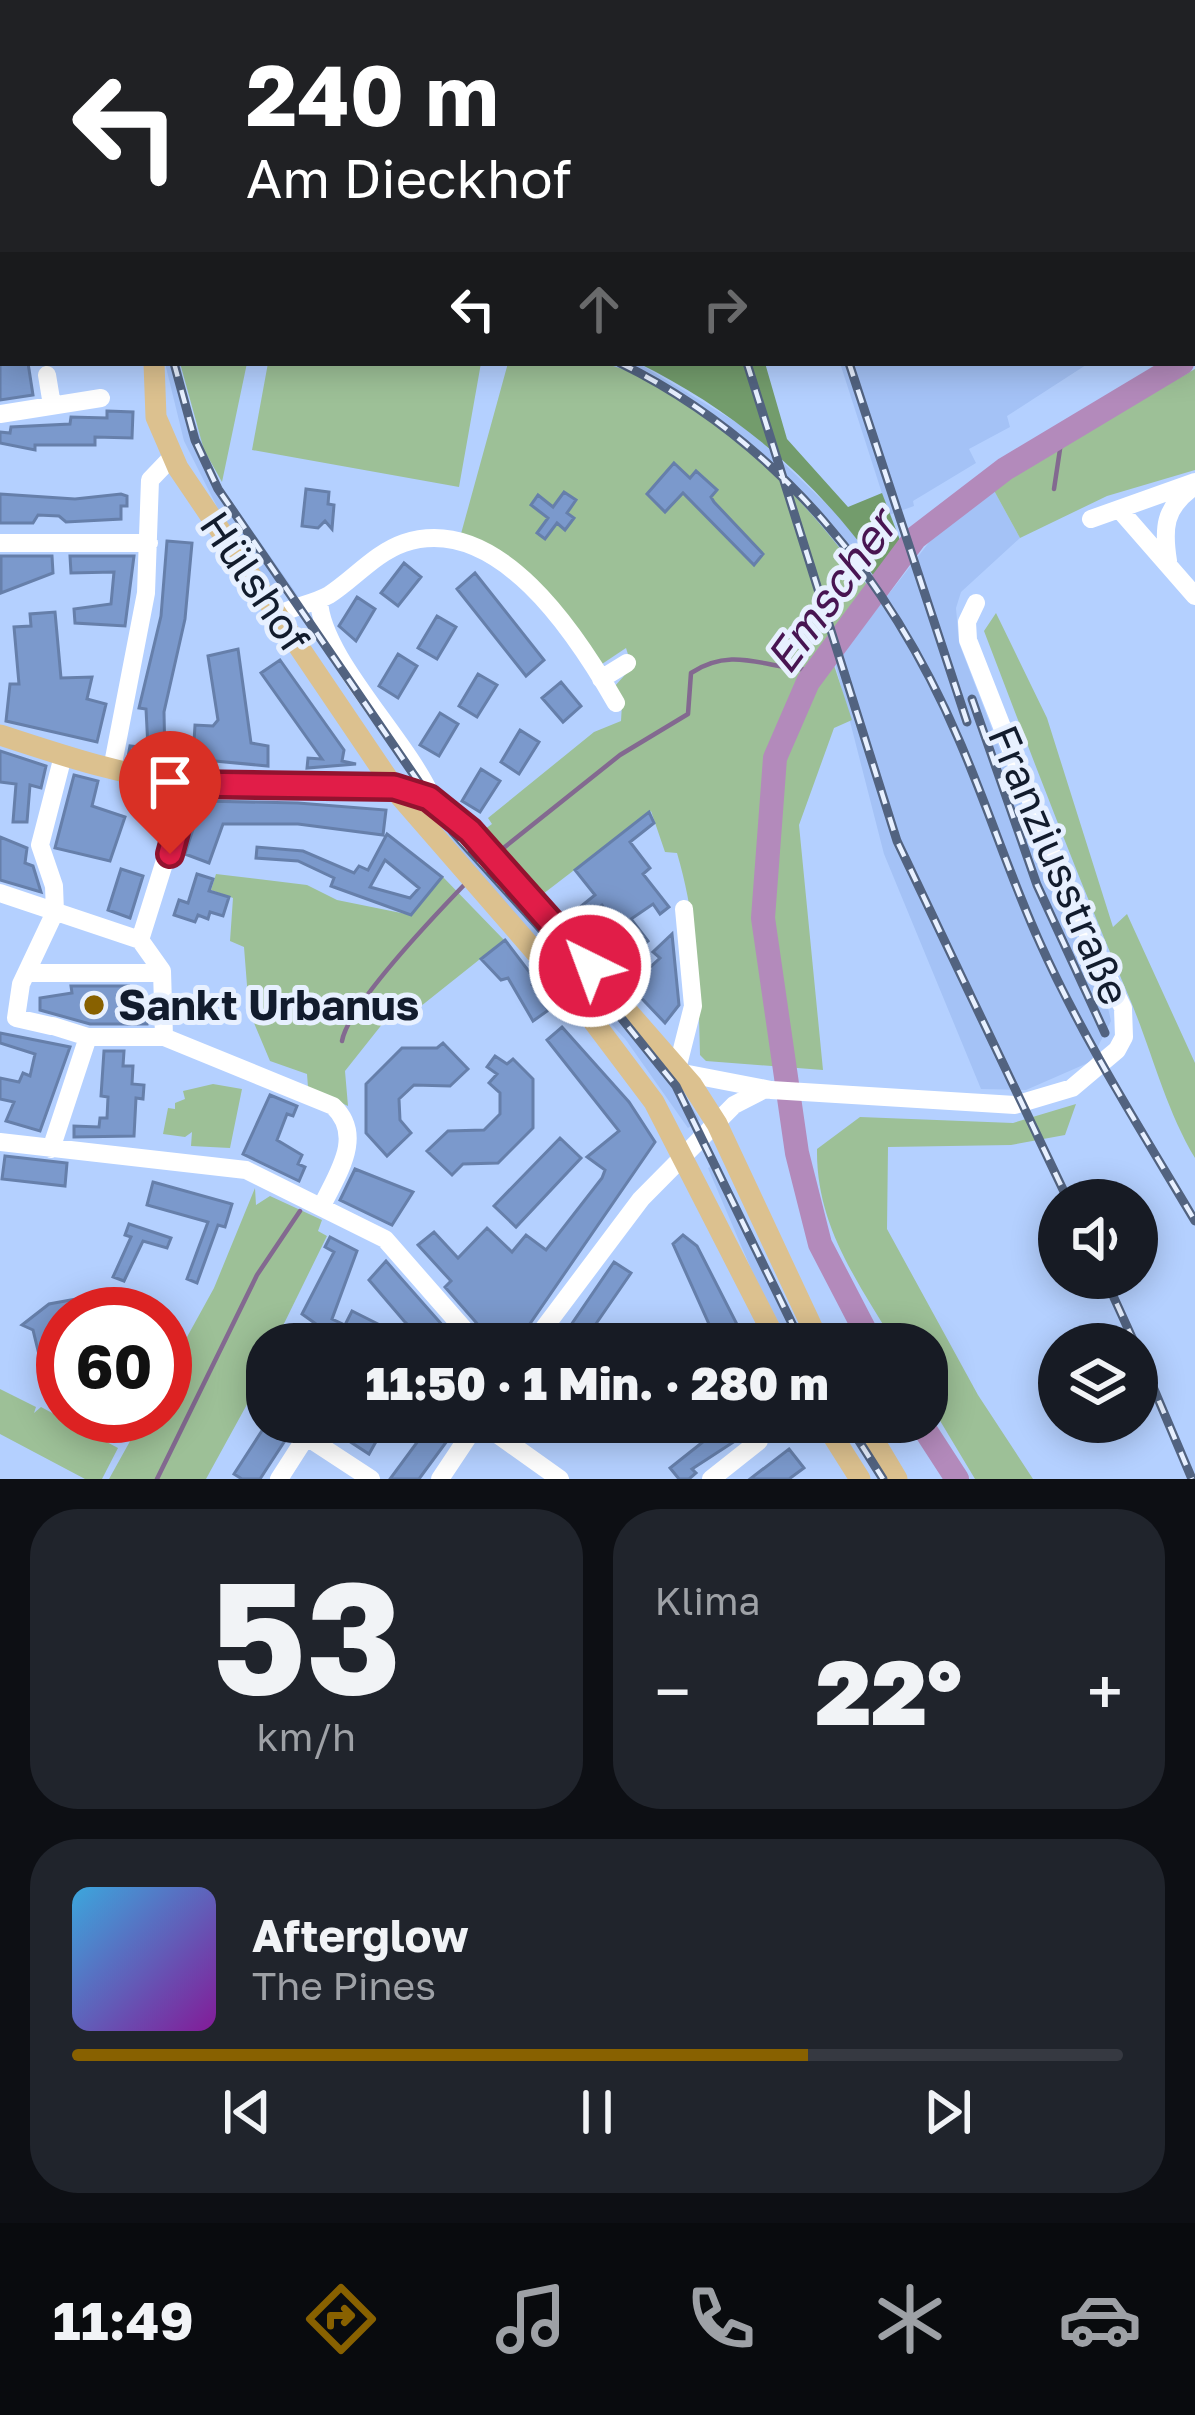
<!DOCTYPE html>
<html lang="de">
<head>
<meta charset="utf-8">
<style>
	:root { --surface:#171b24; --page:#20242c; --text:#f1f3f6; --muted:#9ea1a6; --line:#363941; --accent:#886100 }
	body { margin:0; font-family:"Golos Text",sans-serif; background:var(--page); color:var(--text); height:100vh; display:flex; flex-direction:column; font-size:45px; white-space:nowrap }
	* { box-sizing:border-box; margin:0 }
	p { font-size:39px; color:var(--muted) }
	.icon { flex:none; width:66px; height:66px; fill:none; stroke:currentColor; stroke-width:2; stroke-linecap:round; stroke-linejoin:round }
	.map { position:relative; height:1479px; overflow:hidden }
	.details { display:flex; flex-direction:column; gap:30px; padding:30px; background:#0d0f14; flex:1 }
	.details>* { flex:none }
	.banner { position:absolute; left:0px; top:0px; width:1197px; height:366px; box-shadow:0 6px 30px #0003; background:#202124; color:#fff; overflow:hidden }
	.tools { position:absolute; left:1038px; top:1179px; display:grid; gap:24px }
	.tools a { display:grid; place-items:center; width:120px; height:120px; border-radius:50%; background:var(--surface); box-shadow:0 6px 30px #0003; font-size:60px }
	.speed { position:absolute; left:36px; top:1287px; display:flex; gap:24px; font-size:60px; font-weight:700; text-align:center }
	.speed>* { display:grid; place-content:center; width:156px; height:156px; border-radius:50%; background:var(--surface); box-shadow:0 6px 30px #0003; line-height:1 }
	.speed .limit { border:18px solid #d22; background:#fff; color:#111 }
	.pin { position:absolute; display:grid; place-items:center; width:102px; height:102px; color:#fff; margin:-123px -51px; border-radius:50% 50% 50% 0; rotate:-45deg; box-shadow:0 0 12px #0007 }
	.pin .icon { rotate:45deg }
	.me { position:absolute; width:132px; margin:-66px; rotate:318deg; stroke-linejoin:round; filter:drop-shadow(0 0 9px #0008) }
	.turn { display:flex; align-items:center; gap:42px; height:252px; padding:0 48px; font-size:54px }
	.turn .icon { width:156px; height:156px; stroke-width:2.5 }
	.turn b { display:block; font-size:84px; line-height:102px }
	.lanes { display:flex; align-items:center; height:114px; padding:0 48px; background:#0003; justify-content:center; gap:60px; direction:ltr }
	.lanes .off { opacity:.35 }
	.big { font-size:90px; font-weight:800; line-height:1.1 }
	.details .card { flex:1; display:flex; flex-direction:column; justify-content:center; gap:18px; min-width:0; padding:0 42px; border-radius:48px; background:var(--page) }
	.details .dial { align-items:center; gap:0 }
	.dial b { font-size:156px; line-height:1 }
	.song { display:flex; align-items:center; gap:36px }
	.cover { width:144px; height:144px; border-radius:18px; background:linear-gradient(135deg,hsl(200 70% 55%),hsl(290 70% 35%)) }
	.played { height:12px; border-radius:6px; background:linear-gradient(90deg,var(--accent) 70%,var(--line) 70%) }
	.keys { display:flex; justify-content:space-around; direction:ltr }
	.heat { display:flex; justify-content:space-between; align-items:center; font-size:66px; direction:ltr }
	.details .tiles { flex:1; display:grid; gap:30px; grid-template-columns:1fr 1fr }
	.card:last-child { grid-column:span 2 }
	.trip { position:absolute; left:246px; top:1323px; width:702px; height:120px; border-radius:48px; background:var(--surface); box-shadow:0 6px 30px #0003; font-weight:800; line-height:120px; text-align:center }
	.tabs { display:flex; height:192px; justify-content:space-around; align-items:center; background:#090b0e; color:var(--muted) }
	.tabs .icon { width:84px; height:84px }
	.tabs .active { color:var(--accent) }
	.tabs b { font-size:54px; color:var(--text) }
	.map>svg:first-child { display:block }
	.built { fill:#a4c2f6 }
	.green { fill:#9dc097 }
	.forest { fill:#739c6c }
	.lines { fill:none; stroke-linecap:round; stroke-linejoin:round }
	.stream { stroke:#836990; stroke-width:4.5 }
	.river { stroke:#b38abb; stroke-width:24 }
	.building { fill:#7b99cc; stroke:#667faa; stroke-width:3; fill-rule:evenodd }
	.minor { stroke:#fff; stroke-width:18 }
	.major { stroke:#dcc18f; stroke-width:21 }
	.rail-casing { stroke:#526380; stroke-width:9 }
	.rail { stroke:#e7f0ff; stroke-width:4.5; stroke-dasharray:14; stroke-linecap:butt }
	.route-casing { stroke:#92132f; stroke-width:30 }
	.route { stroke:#e11d48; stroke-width:21 }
	.poi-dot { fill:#886100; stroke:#e7f0ff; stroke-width:4.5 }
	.labels { text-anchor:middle; stroke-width:10; stroke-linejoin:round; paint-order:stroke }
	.street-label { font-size:42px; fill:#121c2d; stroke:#e7f0ff }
	.poi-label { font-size:42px; font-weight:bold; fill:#121c2d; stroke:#e7f0ff; text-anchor:start }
	.water-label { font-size:45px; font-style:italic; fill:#481552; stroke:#e7f0ff }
</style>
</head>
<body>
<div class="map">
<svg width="1195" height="1479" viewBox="0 0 1195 1479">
	<rect width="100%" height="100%" fill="#b4d0ff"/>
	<path class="built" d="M165 363H180L187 401 219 483 298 596 270 590 224 521 184 441Z
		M607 363H638L749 430 841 518 868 555 855 571 850 568 772 471 691 408Z
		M840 363H1089L1007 416 1010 427 969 449 976 463 913 501 914 506 889 515Z
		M991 485 1020 538 961 592 956 608 959 643 1049 878 1106 999 1111 1021 1090 1062 1026 1090 981 1089 884 854 835 663 941 527Z
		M417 805 445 817 522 901 663 1061 700 1120 688 1128 626 1040 416 811Z
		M719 1163 767 1271 806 1344H790L755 1278 708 1168Z"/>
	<path class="green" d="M180 363H247L222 482 204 450Z
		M268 363H481L459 487 252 450Z
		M508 363C538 363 581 355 610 365 713 397 816 510 872 592L828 647 852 720 834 728 799 825 823 1070 706 1061 700 1055C698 981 698 925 677 853L665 852 651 811 543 894 485 829 492 824 488 818 594 732 621 721 622 704 614 687 632 667 626 648 602 664 538 597 459 541Z
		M1195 369V470L1107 496 1020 538 991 485Z
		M996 613 1047 718 1113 927 1127 914 1195 1063V1158C1165 1108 1152 1051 1129 997 1077 876 1031 754 984 631Z
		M216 874 307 885 337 900 411 915 443 877 504 940 406 1018 391 1013 345 1071 348 1106 308 1087 307 1074 270 1061 249 1011 244 947 230 941 233 898 211 890Z
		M213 1084 242 1089 230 1148 191 1146 192 1132 185 1137 163 1134 168 1108 175 1109V1103L185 1099 183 1091Z
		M1076 1104 1065 1135 1011 1145 888 1147 887 1229 978 1395 1033 1479H975L927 1399V1344H895C857 1281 816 1225 817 1149L860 1117 1013 1123Z
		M255 1188 256 1205 270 1196 322 1220 318 1231 327 1236 274 1344H267L256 1388 206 1479H109L144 1416H165V1377L214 1288Z
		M0 1389 36 1407 34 1413 41 1407 118 1448 102 1479H85L0 1434Z"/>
	<path class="forest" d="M638 363H765L787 439 848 507 882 493 903 548 878 582 862 560 868 554C807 472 730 408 638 363Z"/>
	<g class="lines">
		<path class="stream" d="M1054 489 1062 436
			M496 854 620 755 688 714 691 673C735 644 769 671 817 670
			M342 1041C348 1006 438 912 466 883
			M157 1479 257 1275 300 1211"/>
		<path class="river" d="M872 1344 820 1244 797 1153 763 918 775 758 808 682 915 538 1005 469 1182 363
			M920 1422 957 1479"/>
	</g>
	<path class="building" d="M0 363H28L33 395 0 400Z
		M107 411 133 412 132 438 95 437V445H35V450L0 443V432L10 433 11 427 70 424 71 417 107 418Z
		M674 463 690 478 696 471 717 490 711 497 714 502 763 554 754 565 683 493 665 512 647 494Z
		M306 489 329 492 328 504 334 505 332 529 325 521 318 528 302 526Z
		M564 492 576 500 567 513 574 518 565 530 557 523 545 539 537 533 548 518 531 505 538 495 553 507Z
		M0 494 75 499 121 494 127 496V506H121V519L66 522 59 516 38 515 33 523H0Z
		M167 541 192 543 185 619 164 712 165 761H148L128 757 130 746 148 748 146 709 139 708 161 616Z
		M1 556H52L53 573 1 593Z
		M70 556H134L125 626 75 623 74 609 111 604 114 572 71 573Z
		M404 563 421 577 398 606 381 593Z
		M475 573 544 660 526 676 457 589Z
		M357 597 375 609 356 641 339 626Z
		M55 612 61 678 92 677 87 699 106 704 97 742 6 721 10 684H19L14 627 31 626 30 614Z
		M437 616 456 627 437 659 418 648Z
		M238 649 251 743 268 746V766L193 759 195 725 213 726 218 720 208 656Z
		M398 654 417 666 398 698 379 686Z
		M280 660 344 750 342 761 356 764 307 768 308 758 322 759 261 673Z
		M478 674 497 685 477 717 459 706Z
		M561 682 581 706 563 722 542 698Z
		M440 713 458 724 439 756 420 745Z
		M520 730 539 742 519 774 501 762Z
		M0 751 46 766 41 788 30 785 27 822H13L16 784 0 782Z
		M481 769 500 781 480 812 462 801Z
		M74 775 98 781 92 806 125 817 110 861 55 848Z
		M202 801 298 803 386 810 383 835 298 824H223L209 863 185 854Z
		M649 812 654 823 630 842 650 868 643 874 669 907 660 914 653 904 631 919 648 941 625 960 606 938 619 926 602 905 587 917 580 907 595 895 575 870Z
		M387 834 442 877 411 915 331 886 334 878 298 861 256 858 257 847 303 851 354 873 359 866 368 870ZM385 860 419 888 410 898 370 887Z
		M0 837 27 848 25 863 33 866 41 892 0 880Z
		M121 869 143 876 130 918 108 910Z
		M197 874 213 879 209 891 229 897 223 916 210 912 208 919 198 915 195 922 174 915 179 900 188 903Z
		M672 934 679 1005 665 1023 630 986 660 958 653 952Z
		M505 940 537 982 532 985 550 1009 533 1021 508 978 501 980 481 959Z
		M71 986H128L124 1004 141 996 136 1014 147 1015V1024H90L40 1010V998L72 993Z
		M562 1027 629 1102 655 1142 516 1344H495L445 1287 451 1281 418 1245 434 1232 458 1258 487 1228 512 1252 526 1235 546 1250 602 1178 605 1170 587 1157 619 1131 547 1040Z
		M0 1033 70 1047 40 1131 6 1121 14 1102 0 1099V1078L19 1082 23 1073 30 1076 35 1054 0 1043Z
		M443 1043 468 1069 450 1086 414 1085 399 1099 400 1120 411 1133 387 1156 366 1133V1084L402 1048H437Z
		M104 1051H124L123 1066H133L132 1084 144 1085 143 1099 136 1098 134 1136 74 1137V1126L99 1127 100 1118H107L108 1097 101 1096Z
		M495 1056 507 1064 513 1059 533 1079V1128L498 1163 463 1164 452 1175 427 1151 448 1131 484 1130 500 1114V1093L489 1083 497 1074 487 1067Z
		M270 1095 297 1106 293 1116 287 1114 277 1140 302 1155 298 1164 305 1167 299 1181 243 1154Z
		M560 1138 581 1158 516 1227 494 1206Z
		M5 1156 67 1163 65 1186 2 1179Z
		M355 1169 413 1192 392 1225 340 1200Z
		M153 1182 232 1204 225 1227 218 1225 197 1283 187 1279 208 1222 147 1205Z
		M129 1224 171 1238 167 1248 143 1241 124 1281 113 1277 131 1237 125 1235Z
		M683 1235 697 1246 747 1344H721L709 1324 673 1244Z
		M330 1237 357 1251 332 1319 345 1325 352 1311 382 1326 370 1344H344L302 1314 334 1252 325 1247Z
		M386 1261 399 1276 459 1344H429L404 1321 369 1280Z
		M614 1262 631 1273 582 1344H558Z
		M87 1297 88 1314H63V1393L43 1371 33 1330 22 1325 49 1304Z
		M361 1422H387L369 1454 349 1441Z
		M432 1422H461L419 1479H390Z
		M743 1422 755 1428 692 1469 696 1473 689 1479H679L670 1468 723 1426 727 1432Z
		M267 1423 286 1439 260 1479H242L234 1474Z
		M789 1449 804 1468 789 1479H750Z"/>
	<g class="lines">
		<path class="minor" d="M1003 0 1005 3
			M1139 0 1140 3
			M1194 80 1195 81
			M0 146H3
			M1194 264 1195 263
			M47 375 52 405
			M0 414 101 398
			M1119 509 1195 596
			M1091 519 1195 482
			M0 543H149
			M1168 561C1163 529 1164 508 1192 488
			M319 600C321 658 408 740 433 800
			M278 615C294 606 313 604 329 595 354 579 375 553 404 543 498 512 577 635 616 703
			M601 679 627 663
			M112 769 146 593 150 480 172 457
			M0 893 140 940
			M140 940 189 784
			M140 940 162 971 164 1037
			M27 973H162
			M51 1026 16 1018 21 984 55 912 54 886 40 845 63 756
			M53 1026 88 1037H164L333 1106C365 1136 337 1174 322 1206
			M678 1065 693 1006 684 909
			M683 1073 771 1090 1015 1105 1072 1088 1117 1050 1124 1037 1123 1008 1060 875 968 640 967 622 976 603
			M0 1142 246 1170 385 1239 477 1344
			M51 1149 88 1037
			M532 1344 641 1199 734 1105 765 1089
			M284 1422 371 1479
			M480 1422 560 1479
			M279 1479 306 1437
			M440 1479 478 1422
			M711 1479 759 1441"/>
		<path class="major" d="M120 0V3
			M154 363 156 417 178 468 399 795 578 1001 654 1102 778 1344
			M0 735C61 755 123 776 188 783 280 794 399 757 470 831L692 1085 717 1124 820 1344
			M824 1422 860 1479
			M863 1422 897 1479"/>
		<defs>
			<path id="rail" d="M618 0 620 3
				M714 0 715 3
				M0 113H3
				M0 290 3 289
				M174 363 195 440 218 489 453 832 618 1014 676 1086 802 1344
				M620 363C779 441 890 579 959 740 988 807 1010 877 1040 943 1083 1039 1141 1130 1195 1221
				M747 363 897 841 1068 1200
				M849 363 967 722
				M972 699 1037 885 1105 1033
				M1105 1278 1135 1344
				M1137 1349 1192 1479
				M847 1422 883 1479"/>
		</defs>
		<use href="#rail" class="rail-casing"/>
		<use href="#rail" class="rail"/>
	</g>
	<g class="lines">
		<defs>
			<path id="route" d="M170 854 189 784 394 787 429 798 470 831 590 966"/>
		</defs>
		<use href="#route" class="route-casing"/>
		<use href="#route" class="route"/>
	</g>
	<circle class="poi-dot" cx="94" cy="1005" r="12"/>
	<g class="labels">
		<g class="street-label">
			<text transform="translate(255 582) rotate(56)" y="15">Hülshof</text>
			<text transform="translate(1059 865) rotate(67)" y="15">Franziusstraße</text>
		</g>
		<g class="poi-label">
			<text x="118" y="1020">Sankt Urbanus</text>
		</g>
		<g class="water-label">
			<text transform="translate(831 592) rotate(-54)" y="16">Emscher</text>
		</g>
	</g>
</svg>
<div class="tools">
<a><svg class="icon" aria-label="sound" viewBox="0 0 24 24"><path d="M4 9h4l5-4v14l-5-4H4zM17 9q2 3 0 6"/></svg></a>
<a><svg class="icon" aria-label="layers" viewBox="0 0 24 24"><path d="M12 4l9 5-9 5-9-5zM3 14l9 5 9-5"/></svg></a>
</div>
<div class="speed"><div class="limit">60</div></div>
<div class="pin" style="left:170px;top:854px;background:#d93025"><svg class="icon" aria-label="arrive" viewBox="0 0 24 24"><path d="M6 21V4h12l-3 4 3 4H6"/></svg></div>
<svg class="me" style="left:590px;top:966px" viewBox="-20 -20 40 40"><circle r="17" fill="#e11d48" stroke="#fff" stroke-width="3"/><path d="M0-11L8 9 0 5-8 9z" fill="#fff"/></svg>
<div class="trip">11:50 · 1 Min. · 280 m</div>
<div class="banner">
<div class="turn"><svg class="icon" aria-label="left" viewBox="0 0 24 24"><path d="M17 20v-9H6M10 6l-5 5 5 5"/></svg><div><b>240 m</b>Am Dieckhof</div></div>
<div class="lanes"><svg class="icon" aria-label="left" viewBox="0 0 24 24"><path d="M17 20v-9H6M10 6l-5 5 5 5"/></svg><svg class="icon off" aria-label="ahead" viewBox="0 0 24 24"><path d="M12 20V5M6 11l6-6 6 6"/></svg><svg class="icon off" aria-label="right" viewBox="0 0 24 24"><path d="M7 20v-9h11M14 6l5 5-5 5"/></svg></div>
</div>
</div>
<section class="details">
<div class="tiles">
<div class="card dial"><b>53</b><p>km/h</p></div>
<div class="card"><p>Klima</p>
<div class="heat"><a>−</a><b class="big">22°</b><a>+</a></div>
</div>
<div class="card">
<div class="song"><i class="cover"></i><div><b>Afterglow</b><p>The Pines</p></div></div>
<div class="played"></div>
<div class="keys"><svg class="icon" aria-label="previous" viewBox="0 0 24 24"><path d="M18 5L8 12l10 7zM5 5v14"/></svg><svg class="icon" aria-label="pause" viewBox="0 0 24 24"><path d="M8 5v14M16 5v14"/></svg><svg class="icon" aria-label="next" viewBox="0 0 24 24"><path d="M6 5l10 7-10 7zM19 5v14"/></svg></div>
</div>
</div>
</section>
<nav class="tabs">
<b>11:49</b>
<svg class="icon active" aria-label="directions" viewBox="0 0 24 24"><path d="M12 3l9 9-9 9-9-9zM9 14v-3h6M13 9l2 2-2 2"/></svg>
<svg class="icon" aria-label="music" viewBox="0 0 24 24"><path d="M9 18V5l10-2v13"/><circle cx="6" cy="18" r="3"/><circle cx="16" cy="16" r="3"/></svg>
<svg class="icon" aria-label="phone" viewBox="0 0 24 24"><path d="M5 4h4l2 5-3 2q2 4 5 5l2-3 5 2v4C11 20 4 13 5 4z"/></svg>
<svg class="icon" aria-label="climate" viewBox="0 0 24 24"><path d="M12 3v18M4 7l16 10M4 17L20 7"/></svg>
<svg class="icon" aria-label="car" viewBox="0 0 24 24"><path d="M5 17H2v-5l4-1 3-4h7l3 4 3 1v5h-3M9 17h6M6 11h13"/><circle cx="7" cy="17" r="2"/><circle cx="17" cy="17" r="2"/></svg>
</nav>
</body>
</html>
